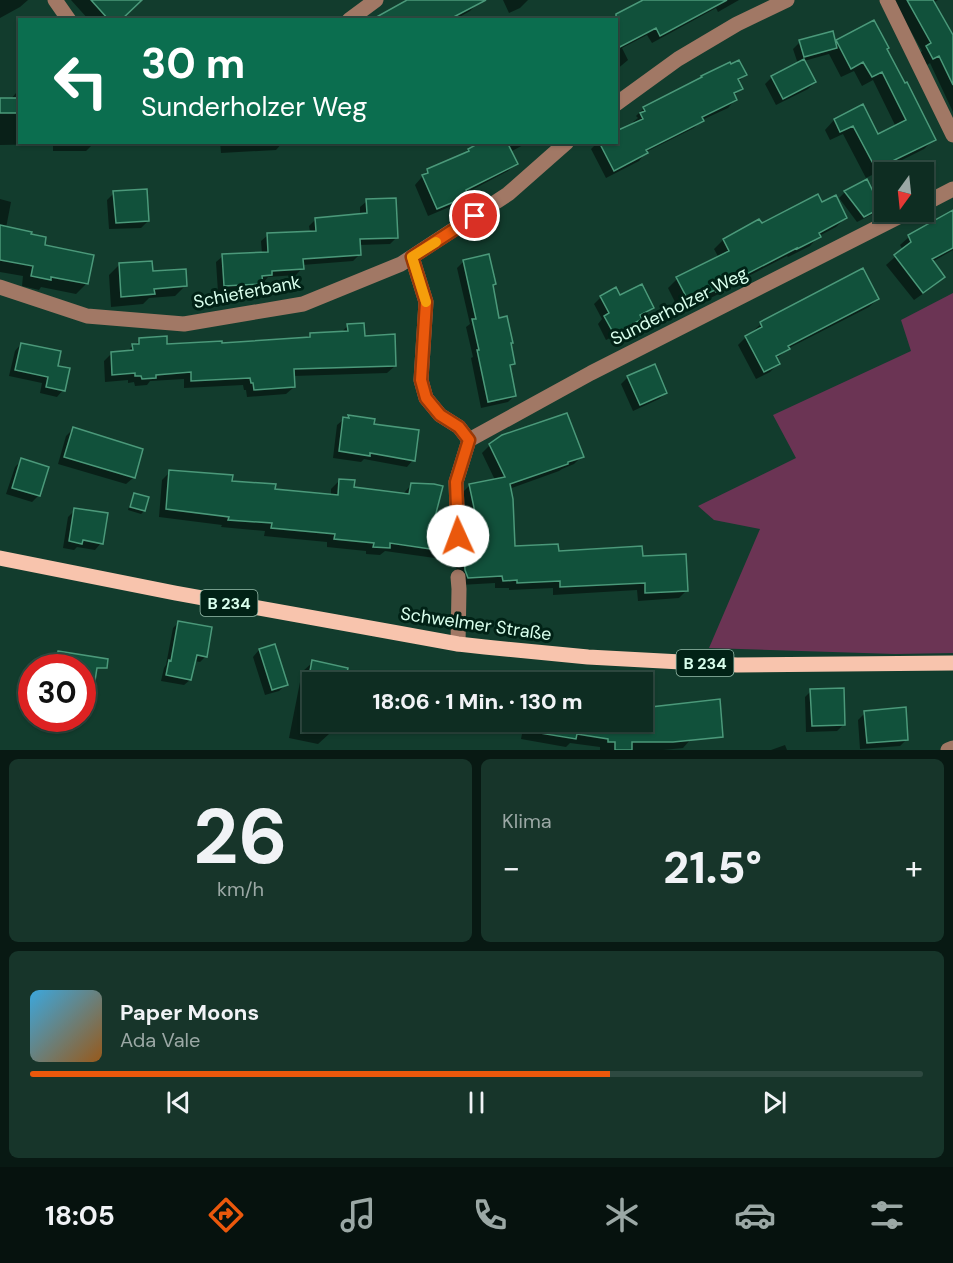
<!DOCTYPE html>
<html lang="de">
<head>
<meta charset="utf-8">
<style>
	:root { --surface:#0e2d22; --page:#17352a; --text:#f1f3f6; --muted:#9ba8a5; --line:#2e4940; --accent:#ea580c }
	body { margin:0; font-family:"DM Sans",sans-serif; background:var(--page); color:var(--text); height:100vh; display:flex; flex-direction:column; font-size:22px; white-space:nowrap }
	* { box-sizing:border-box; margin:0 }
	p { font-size:20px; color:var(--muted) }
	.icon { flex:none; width:33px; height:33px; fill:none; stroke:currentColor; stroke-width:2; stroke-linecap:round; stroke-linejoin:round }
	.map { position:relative; height:750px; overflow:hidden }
	.sheet { display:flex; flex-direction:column; gap:9px; padding:9px; background:#081913; flex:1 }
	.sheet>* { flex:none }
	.top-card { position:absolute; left:18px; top:18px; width:600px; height:126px; border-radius:0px; box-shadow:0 2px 4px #0004,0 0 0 2px var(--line); background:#0b6e4f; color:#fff; overflow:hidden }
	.needle { width:39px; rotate:195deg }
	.buttons { position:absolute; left:874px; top:162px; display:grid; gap:12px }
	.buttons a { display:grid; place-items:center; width:60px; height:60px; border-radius:0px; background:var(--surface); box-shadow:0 2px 4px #0004,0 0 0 2px var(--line); font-size:30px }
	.speed { position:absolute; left:18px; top:654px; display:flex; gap:12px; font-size:30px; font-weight:700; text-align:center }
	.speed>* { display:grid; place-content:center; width:78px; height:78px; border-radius:50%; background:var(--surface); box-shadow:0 2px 4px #0004,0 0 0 2px var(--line); line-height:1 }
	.speed .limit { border:9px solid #d22; background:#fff; color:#111 }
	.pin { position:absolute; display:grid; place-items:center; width:51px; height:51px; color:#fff; margin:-26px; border:3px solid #fff; border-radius:50%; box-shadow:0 2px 6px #0007 }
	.me { position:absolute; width:66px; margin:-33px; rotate:358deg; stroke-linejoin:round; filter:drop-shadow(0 0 4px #0008) }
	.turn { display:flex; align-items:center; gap:21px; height:126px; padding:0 24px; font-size:27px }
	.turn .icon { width:78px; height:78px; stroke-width:2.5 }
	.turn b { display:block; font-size:42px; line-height:51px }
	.big { font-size:45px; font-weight:800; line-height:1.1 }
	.sheet .tile { flex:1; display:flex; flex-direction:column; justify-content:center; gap:9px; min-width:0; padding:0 21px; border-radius:9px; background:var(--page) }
	.sheet .dial { align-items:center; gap:0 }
	.dial b { font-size:78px; line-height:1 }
	.song { display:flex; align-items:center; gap:18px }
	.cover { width:72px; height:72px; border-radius:9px; background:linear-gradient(135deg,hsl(200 70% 55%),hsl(30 70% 35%)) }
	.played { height:6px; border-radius:3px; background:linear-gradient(90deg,var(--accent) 65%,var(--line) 65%) }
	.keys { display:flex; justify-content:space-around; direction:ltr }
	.heat { display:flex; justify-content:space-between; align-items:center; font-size:33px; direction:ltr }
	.sheet .tiles { flex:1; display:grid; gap:9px; grid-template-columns:1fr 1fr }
	.tile:last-child { grid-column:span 2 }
	.trip { position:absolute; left:302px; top:672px; width:351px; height:60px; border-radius:0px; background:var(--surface); box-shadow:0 2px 4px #0004,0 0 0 2px var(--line); font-weight:800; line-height:60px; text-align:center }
	.dock { display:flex; height:96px; justify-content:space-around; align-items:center; background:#06120e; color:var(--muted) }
	.dock .icon { width:42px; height:42px }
	.dock .selected { color:var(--accent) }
	.dock b { font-size:27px; color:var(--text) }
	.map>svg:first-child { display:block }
	.green { fill:#6b3454 }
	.shadow { fill:#0007 }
	.building { fill:#11513b; stroke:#4b997a; stroke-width:1.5 }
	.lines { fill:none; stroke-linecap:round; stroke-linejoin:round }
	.minor { stroke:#a17865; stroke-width:15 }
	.major { stroke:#f8c4ad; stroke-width:15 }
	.route-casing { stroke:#983908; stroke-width:15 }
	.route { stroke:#ea580c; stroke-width:10 }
	.slow { stroke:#f59e0b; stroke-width:10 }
	.labels { text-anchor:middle; stroke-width:6; stroke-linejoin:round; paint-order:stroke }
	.shield { fill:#012216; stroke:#98bdac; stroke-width:1.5 }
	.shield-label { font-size:16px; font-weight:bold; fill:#d9ffed }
	.street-label { font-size:18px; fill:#d9ffed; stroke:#012216 }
</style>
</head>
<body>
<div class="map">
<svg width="953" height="750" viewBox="0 0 953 750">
	<rect width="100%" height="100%" fill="#123c2d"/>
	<path class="green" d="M953 293V653L895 654 709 648 760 529 714 520 698 506 796 458 773 415 911 351 901 320Z"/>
	<path class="shadow" d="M0 0H28L20 7 0 18Z
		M71 0H134L120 20H89Z
		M418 0H477L478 3 470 11 454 20H375Z
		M503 0H528L520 8 509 13Z
		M647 0H739L718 12 716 8 652 43 647 35 622 48 628 60 616 70V20H608Z
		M893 0H938L933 3 953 39V112L930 63 924 67 918 56 922 51Z
		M873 22 885 49 934 139 924 149 866 178 843 134 830 140 825 130 834 120 862 106 878 136 895 125 873 80 862 86 854 71 841 77 829 54 804 61 815 82 808 89 776 105 765 84 772 77 798 64 793 49 800 42 835 44Z
		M745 75 738 82 741 89 734 96 735 100 728 108 702 120 694 128 646 152 639 161 606 178 591 149 598 142H616L635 125 633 122 638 118 636 116 644 108Z
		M16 93H20V142H116L93 144 86 151H53V144L0 145V100H10Z
		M220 142H283L276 150 221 153Z
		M482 142H529L510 152 516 163 508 171 466 193 467 195 459 203 428 216 415 185 427 171 466 153Z
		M845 192 879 208 873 214 857 222 839 198Z
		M114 193 148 221 141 228 109 229 107 200Z
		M0 199 11 202 6 228 43 246 86 284 76 294 41 287 39 290 22 286 23 276 0 272Z
		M367 201 397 237 390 244 359 245 360 254 353 261 302 265V268L296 275 268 277 264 282H261L255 290 218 292 216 262 223 256 262 254 261 241 268 235 310 232 309 226 316 219 360 215V207Z
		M822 204 845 218 836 227 819 236 810 246 788 257 787 256 729 286 723 292 706 300 705 298 695 303 694 301 678 308 668 288 677 279 719 258 714 249 723 240 759 221 761 225Z
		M953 212V250L932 262 943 277 934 286 914 300 886 265 903 250 900 245 909 237Z
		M464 261 494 284 492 286 498 319 514 363 509 368 515 395 508 402 481 408 471 358 473 357 466 327 470 324 457 268Z
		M119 265 151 273 185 286 175 296 149 298 143 304 111 307 109 275Z
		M863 270 878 299 869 307 789 348 776 359 778 364 770 372 756 379 738 345 746 337 753 333 752 332 761 324Z
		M601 297H620L652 308 646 314 640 318V319L634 326 606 340 598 324 602 319 594 304Z
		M348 326 363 337 395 366 387 373 293 376 294 387 286 394 247 397 246 390H244L243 385 184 388V379L150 381 147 385 135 386 134 382 128 383V380L105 382 104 361 111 354 126 352 140 340 166 346 220 345 306 338 310 335 340 333Z
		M21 344 56 367 63 390 57 397 40 393 42 383 9 376 15 351Z
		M628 377 666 393 659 399 633 411 621 384Z
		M349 416 372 426 413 460 407 467 364 459 361 462 333 458 337 425 344 419H346Z
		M73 429 141 450 133 478 126 484 58 464 66 436Z
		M490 445 582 456 574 464 562 469 559 471 509 489 513 548 557 552 641 558 687 590 679 598 638 601 637 590 553 595V588L509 590V588H495V583L460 585 457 579 456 561 385 551 380 555 366 554V551L327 547V542L264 536 265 531 221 527 222 525 159 517 162 480 170 472 274 491 331 496V489L339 481 353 488 403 495 404 493 412 484 433 518 436 525 453 546 459 547 460 532 468 524 462 493 470 485 495 480 482 453Z
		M22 460 39 495 32 502 6 494 15 467Z
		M135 495 144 511 141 514 128 510 132 498Z
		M75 510 101 543 95 550 77 547 74 550 63 548 68 517Z
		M179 622 206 656 200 662 194 661 190 680 184 685 161 681 164 668 166 665 173 628Z
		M259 650 286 684 279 691 265 695 253 657Z
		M58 653 97 658 82 668H50L51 659Z
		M313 662 346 669 343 682H312V722H331L329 734 318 744 289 738 302 672Z
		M384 675 415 681V682H377Z
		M811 691 844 724 837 731 806 732 805 697Z
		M642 706H643V709L691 739 683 748 663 750H600V747L570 743 566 747 521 739 522 734 506 732V729L476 722H642Z
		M865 713 907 739 900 746 860 749 858 720Z
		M785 745 787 750H771Z"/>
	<path class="building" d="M91 0H142L121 20H109Z
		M407 0H486L448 20H371Z
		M643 0H727L660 36 656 28 616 49V14Z
		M907 0H933L953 35V85L939 56 933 59 926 46 931 43Z
		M874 20 889 48 887 49 905 83 907 82 936 140 876 169 853 126 840 132 834 119 863 104 878 134 906 120 882 72 872 77 863 62 851 69 836 40Z
		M833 31 837 48 804 57 799 40Z
		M804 59 816 82 783 99 771 76Z
		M739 60 747 75 738 79 743 89 734 93 737 100 702 117 704 121 646 150 648 153 614 171 599 142H616V131L643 119 640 113 645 111 643 107 702 77 701 76 730 62 731 64Z
		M0 98H20V113H0Z
		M481 142H507L518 164 466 190 468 196 437 209 422 175 428 173 427 169 469 151 468 149Z
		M867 179 881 208 864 217 844 191Z
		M147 189 149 221 116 223 113 191Z
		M818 194 822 202 836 195 847 218 819 233 821 237 797 249V248L733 281 735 283 716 292 715 290 704 295 703 293 688 300 676 277 729 251 723 239 759 219 762 223Z
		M396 198 398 238 360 239 361 255 303 259 304 269 272 271V275L262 276 263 284 224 286 222 254 268 252 267 233 316 231 315 218 367 213 366 199Z
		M953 210V248L932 259 945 277 923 293 894 255 911 242 908 235Z
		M0 225 32 232 31 234 46 237 45 245 94 255 88 284 51 277V280L31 276 33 266 0 260Z
		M489 254 496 284 493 285 499 318 507 316 513 343H511L515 364 510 365 516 396 488 402 477 350H479L472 319H476L463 260Z
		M152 261 153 271 186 269 187 286 154 289 155 294 121 297 119 263Z
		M863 268 879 299 788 346 790 349 776 356 780 364 764 372 745 336 762 327 760 322Z
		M642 284 654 308 640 315 642 319 614 334 604 316 609 313 600 296 616 287 620 295Z
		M364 323 365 336 395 334 396 366 294 369 295 387 254 390 253 383H251L250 378 191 381V372L156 375V378L142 379 141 376H135V373L112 375 111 352 133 350 132 344H139V338L167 336V344L222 341V343L310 337V333L348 331 347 324Z
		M21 343 61 351 58 366 70 368 65 391 46 387 48 377 15 370Z
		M655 364 667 393 640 405 627 376Z
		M567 413 584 457 568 462V464L510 484 513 499 515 546 558 544 559 551 642 546 643 556 686 554 688 591 645 593V583L560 587V581L517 583V580L503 581 502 576 468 578 465 570 464 554 390 543V548L373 547 374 543 334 539 335 534 271 528 272 523 228 520 229 517 166 509 169 470 233 475 232 481 276 484 275 489 338 495 339 479 355 480 354 487 409 494 411 483 434 484 443 486 435 517 438 518 437 524 448 523 450 541 454 545 459 546 464 544 467 540V522H477L469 484 505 477 489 444 502 435Z
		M348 415 375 419 374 424 419 430 415 461 370 453V456L339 451 343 417 349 418Z
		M73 427 143 449 135 478 64 457Z
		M21 458 49 467 40 496 12 488Z
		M134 493 149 497 145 511 130 507Z
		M74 508 108 513 103 544 83 540 82 544 69 541Z
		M178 621 212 627 207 657 197 655 191 680 166 675 169 660 171 661Z
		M275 644 288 685 272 690 259 649Z
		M58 651 108 659 107 668H97L91 706 82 705V668H55Z
		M312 660 348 668 345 682H308Z
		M844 688 845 725 812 726 810 689Z
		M720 699 723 737 673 742H632V750H615V742H608V739L577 734 576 739 521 730 522 722H642V708Z
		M906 707 908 740 867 743 864 711Z"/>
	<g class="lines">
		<path class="minor" d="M55 0 69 20
			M887 0 953 135
			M349 20 376 0
			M616 104 678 59 737 24 787 0
			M924 204 953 189
			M412 257 426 302 421 380 426 398 440 415 459 427 469 440
			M0 287 87 316 184 324 303 304 401 264 508 194 567 142
			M458 536 456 482 469 440 591 373 908 212
			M458 644 459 589 458 577
			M948 750 953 748"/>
		<path class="major" d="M0 558 175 593 392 632 458 644 485 647 588 657 737 665 953 663"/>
	</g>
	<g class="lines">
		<defs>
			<path id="route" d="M458 536 456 482 469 440 459 427 440 415 426 398 421 380 426 302 412 257 475 216"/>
		</defs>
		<use href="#route" class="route-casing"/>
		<use href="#route" class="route"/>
		<path class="slow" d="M426 302 412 257 436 242"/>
	</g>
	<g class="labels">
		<g class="shield">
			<rect x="200.5" y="590" width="57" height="26" rx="4.5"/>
			<rect x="676.5" y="650" width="57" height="26" rx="4.5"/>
		</g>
		<g class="shield-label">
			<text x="229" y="609">B 234</text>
			<text x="705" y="669">B 234</text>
		</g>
		<g class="street-label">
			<text transform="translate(247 292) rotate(-11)" y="6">Schieferbank</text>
			<text transform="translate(679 306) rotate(-27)" y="6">Sunderholzer Weg</text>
			<text transform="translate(476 624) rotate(8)" y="6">Schwelmer Straße</text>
		</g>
	</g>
</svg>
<div class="buttons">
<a><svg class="needle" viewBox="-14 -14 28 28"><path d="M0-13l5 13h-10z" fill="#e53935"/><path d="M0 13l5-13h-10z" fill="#9ba8a5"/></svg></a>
</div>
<div class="speed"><div class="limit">30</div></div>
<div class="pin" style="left:475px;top:216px;background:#d93025"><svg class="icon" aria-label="arrive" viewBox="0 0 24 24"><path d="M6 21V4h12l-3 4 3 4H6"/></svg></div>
<svg class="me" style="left:458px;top:536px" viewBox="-20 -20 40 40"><circle r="19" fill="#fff"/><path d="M0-13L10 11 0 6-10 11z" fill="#ea580c"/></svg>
<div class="trip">18:06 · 1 Min. · 130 m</div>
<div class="top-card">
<div class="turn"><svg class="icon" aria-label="left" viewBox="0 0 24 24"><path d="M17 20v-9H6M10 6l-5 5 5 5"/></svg><div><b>30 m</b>Sunderholzer Weg</div></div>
</div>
</div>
<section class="sheet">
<div class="tiles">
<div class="tile dial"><b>26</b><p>km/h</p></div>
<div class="tile"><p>Klima</p>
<div class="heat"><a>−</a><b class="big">21.5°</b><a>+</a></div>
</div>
<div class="tile">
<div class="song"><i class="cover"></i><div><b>Paper Moons</b><p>Ada Vale</p></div></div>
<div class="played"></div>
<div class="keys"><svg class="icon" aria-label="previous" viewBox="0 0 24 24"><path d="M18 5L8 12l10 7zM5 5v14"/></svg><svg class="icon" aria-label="pause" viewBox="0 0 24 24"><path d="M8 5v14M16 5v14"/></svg><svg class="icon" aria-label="next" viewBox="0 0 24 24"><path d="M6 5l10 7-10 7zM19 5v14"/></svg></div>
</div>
</div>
</section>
<nav class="dock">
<b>18:05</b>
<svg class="icon selected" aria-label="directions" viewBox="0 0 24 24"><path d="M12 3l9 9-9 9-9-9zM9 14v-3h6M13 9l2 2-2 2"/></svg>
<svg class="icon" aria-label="music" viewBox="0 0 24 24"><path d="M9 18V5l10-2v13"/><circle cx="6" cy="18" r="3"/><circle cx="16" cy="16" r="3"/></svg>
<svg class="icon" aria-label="phone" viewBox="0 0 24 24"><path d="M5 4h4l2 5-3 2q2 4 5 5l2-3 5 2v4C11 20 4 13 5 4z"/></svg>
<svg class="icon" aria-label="climate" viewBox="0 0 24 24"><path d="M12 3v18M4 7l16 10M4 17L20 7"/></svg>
<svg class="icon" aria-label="car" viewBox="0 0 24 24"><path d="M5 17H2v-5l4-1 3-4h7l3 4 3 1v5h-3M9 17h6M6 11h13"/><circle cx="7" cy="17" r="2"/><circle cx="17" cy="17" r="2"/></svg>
<svg class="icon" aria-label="filters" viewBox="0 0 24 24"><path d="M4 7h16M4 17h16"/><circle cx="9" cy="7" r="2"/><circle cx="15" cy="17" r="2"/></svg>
</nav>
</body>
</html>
